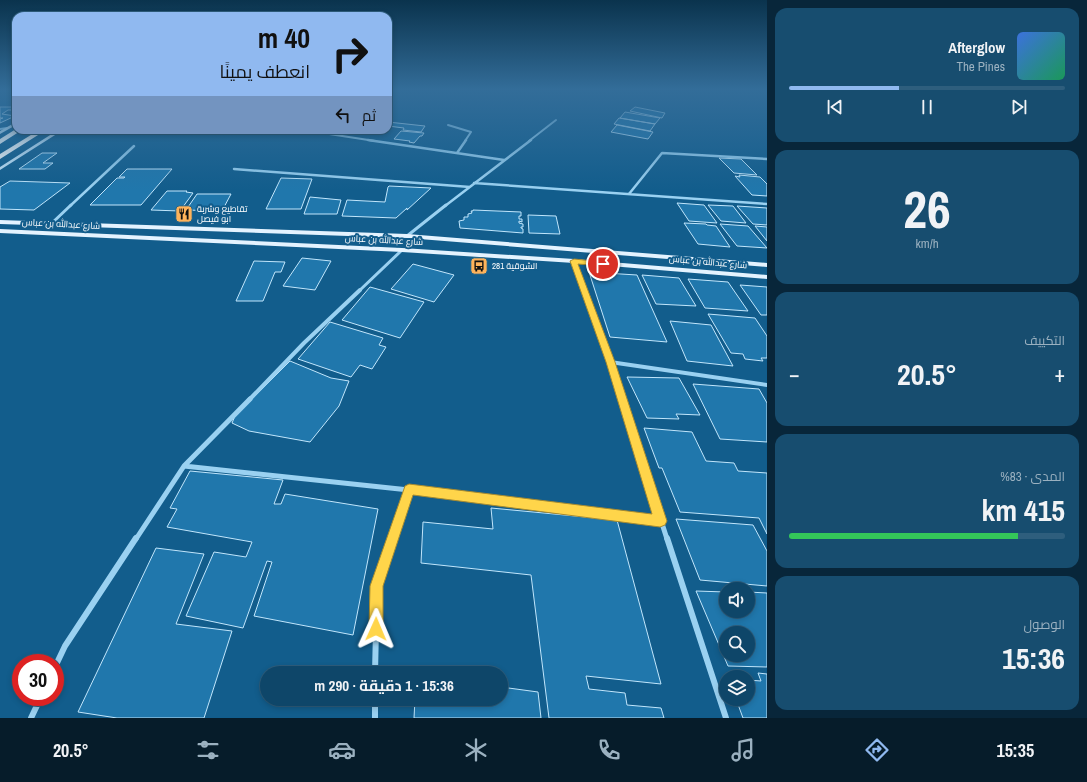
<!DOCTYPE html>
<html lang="ar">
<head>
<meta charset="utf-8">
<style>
	:root { --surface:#0e4669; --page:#174d6f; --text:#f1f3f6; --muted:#9bb1c0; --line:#2e5e7d; --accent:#90b9f0 }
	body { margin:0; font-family:"Archivo Narrow",Cairo,sans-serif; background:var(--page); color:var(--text); direction:rtl; height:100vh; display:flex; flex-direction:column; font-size:15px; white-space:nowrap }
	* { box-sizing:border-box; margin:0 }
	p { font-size:13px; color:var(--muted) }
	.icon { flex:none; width:22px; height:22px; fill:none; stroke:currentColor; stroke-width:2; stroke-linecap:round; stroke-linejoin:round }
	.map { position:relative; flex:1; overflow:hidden; direction:ltr }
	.drawer { display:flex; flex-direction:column; gap:8px; padding:8px; background:#08263a; width:320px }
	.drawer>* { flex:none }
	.hud { position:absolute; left:12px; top:12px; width:380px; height:122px; border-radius:12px; box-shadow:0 2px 6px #0003,0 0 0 1px var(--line); direction:rtl; background:#90b9f0; color:#111; overflow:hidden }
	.fabs { position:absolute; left:719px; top:582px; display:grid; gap:8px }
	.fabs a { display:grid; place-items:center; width:36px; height:36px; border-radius:50%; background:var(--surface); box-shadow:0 2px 6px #0003,0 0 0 1px var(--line); font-size:20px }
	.speed { position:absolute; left:12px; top:654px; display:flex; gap:8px; font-size:20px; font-weight:700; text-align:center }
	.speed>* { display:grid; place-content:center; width:52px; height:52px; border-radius:50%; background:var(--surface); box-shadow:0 2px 6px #0003,0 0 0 1px var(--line); line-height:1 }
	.speed .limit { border:6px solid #d22; background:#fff; color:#111 }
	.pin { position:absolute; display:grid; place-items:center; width:34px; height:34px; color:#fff; margin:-17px; border:2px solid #fff; border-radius:50%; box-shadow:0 1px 4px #0007 }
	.me { position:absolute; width:44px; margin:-22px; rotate:1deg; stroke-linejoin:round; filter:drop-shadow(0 0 3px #0008) }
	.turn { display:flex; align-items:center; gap:14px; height:84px; padding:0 16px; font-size:18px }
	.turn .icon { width:52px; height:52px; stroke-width:2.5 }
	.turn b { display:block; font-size:28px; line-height:34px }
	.then { display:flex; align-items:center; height:38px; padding:0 16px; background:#0003; gap:8px; font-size:15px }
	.big { font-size:30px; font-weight:700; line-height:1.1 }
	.drawer .tile { flex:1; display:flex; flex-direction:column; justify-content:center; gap:6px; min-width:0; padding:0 14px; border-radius:12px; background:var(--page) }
	.drawer .dial { align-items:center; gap:0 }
	.dial b { font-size:52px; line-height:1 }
	.song { display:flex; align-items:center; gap:12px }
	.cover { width:48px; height:48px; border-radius:6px; background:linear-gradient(135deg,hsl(220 70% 55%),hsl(150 70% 35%)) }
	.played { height:4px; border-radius:2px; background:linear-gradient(90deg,var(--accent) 40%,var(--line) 40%) }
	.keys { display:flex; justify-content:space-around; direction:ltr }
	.heat { display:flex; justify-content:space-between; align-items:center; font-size:22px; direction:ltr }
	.charge { height:6px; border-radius:3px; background:linear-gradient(90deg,#34c759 83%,var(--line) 0) }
	.trip { position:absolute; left:260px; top:666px; width:248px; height:40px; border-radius:20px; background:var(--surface); box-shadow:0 2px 6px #0003,0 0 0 1px var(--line); font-weight:700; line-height:40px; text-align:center; direction:rtl }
	.menu { display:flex; height:64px; justify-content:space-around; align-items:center; background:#061c2a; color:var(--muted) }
	.menu .icon { width:28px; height:28px }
	.menu .active { color:var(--accent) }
	.menu b { font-size:18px; color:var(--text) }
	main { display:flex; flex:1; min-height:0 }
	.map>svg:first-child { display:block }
	.building { fill:#2077ac; stroke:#c1e6fc; fill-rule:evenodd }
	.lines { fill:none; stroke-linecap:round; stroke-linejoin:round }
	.minor-far5 { stroke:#9ad1f1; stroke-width:2 }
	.minor-far4 { stroke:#9ad1f1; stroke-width:2.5 }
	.minor-far3 { stroke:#9ad1f1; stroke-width:3 }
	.minor-far2 { stroke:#9ad1f1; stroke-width:4 }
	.minor-far1 { stroke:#9ad1f1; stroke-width:5 }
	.minor { stroke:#9ad1f1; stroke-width:6 }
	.tertiary { fill:#9ad1f1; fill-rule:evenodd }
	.secondary { fill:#c9e8fc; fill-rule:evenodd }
	.primary { fill:#e4f3ff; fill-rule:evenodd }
	.motorway { fill:#fff; fill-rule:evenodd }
	.route { fill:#ffd54a; stroke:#a68a30 }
	.labels { text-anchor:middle; stroke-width:4; stroke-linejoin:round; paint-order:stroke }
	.far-poi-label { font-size:9px; fill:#fff; stroke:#125d8c; text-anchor:start }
	.far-street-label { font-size:9px; fill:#fff; stroke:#125d8c }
</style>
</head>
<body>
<main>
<section class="drawer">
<div class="tile">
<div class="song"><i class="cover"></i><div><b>Afterglow</b><p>The Pines</p></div></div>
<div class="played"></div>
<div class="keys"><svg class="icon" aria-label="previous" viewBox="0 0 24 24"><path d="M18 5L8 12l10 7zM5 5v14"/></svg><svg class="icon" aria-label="pause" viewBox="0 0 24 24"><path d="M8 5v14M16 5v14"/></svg><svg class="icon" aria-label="next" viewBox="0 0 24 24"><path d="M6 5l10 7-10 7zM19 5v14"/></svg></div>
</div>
<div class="tile dial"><b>26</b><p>km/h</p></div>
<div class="tile"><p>التكييف</p>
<div class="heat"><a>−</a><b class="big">20.5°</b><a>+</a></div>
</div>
<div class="tile"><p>المدى · 83%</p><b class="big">415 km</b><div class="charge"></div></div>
<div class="tile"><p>الوصول</p><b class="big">15:36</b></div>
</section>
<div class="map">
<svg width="767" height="718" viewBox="0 0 767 718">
	<rect width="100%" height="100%" fill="#125d8c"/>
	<path class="building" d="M0 107H16V110H8L2 114 15 116 0 123V119L3 118H0Z
		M635 107 665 113 662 118 630 111Z
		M625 112 660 118 655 124 620 118Z
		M619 118 655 124 650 131 614 124Z
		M388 122 425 126 421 132 403 130 404 128 388 126Z
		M617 125 653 132 648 139 611 132Z
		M401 131 424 133 422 136H420L414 143 409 142 410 141 394 139Z
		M42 153H57L43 163H53L45 169H19Z
		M719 158 741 159 757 175 734 173Z
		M127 169H172L141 205H90L117 178H124L125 177H119Z
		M739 175 760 177 767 184V196L752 195 735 176 740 177Z
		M281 178 312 179 301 209H266Z
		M10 181 70 183 34 210 0 209V187Z
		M389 186 431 188 407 210V208L396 218 342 216 347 200 385 202 388 187Z
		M167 191H187L186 192 193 193 180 211 151 210Z
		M197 194H231L222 211 186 210Z
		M310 197 341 200 337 214H304Z
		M677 203 704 205 717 223 689 221Z
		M708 205 733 206 746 223 721 221Z
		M737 206 767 208V225L753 224Z
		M473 210 521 212V216H519V219H522V222L519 221V223L523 224V227H521V228L523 229V233L460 228 459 221 464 220V217H468V214L472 213 471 211H473Z
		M528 215 556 216 560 234 529 233Z
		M684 223 706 224 707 225 716 226 730 247 698 244Z
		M720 224 748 226 767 248 737 246Z
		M755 226 767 227V241Z
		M302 258 331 261 315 290 283 286Z
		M254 261 285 262 281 272H275L263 301H236Z
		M413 264 454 275 434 302 391 289Z
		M589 272 637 275 667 342 610 337Z
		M642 275 679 278 696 306 656 304Z
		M688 279 728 282 748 311 705 308Z
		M740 285 767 287V315H761Z
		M370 287 424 302 400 338 342 320Z
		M708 314 755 318 767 336V358H761L763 361 745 359 743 354 731 353Z
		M670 321 711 325 733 366 687 361Z
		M330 322 383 338 379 345 386 347 372 369 360 365 351 377 298 359Z
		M290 361 331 378 349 381 339 406 310 442 249 431 232 423 235 416Z
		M627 377 679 378 700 415 676 414 679 419 647 418Z
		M693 384 759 389 767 403V442L720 439Z
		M644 428 692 432 706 461 734 463 738 471 767 473V534L759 518 680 512 662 468H659Z
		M190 471 283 480 274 504H281L285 494 378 509 353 635 254 616 272 562 267 561 243 628 186 616 214 552 246 557 252 542 167 527 177 509 170 508Z
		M491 508 617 520 661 684 586 676 589 689 625 693 627 705 661 708 664 718H549L531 575 421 563 423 522 493 529Z
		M676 519 753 525 767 551V586L700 580Z
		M156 548 204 554 176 624 232 631 204 718H117L78 712Z
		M696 591 726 592V611H748V592L767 593V667L728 666ZM726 633H748V655H726Z
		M758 673 767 674V718H743L736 699H748V680L761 681Z
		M501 687 538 692 541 718H414L415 699H501Z"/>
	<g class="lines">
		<path class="minor-far5" d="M448 125 471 132 465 141
			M303 130 375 141
			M529 141 556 120"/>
		<path class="minor-far4" d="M368 140 504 160
			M457 153 466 140
			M234 169 470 187
			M474 183 767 204
			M629 194 662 153 767 159
			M70 206 134 146
			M445 206 531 140"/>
		<path class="minor-far3" d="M51 224 71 205
			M407 236 446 205
			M574 261 585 291
			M359 291 402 250"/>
		<path class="minor-far2" d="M584 290 622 400
			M610 362 767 385
			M249 400 304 343 360 290"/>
		<path class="minor-far1" d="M622 399 667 539
			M184 466 250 399
			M136 539 184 466 409 490 661 521
			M393 539 409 490"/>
		<path class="minor" d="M667 538 726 718
			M55 667 65 646 136 538
			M375 673 377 586 393 538
			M375 699V718
			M31 718 41 697"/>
		<path class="tertiary" d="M7 127 8 129 0 130V128Z"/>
		<path class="secondary" d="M16 122V125L0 134V131Z
			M58 130H63L0 170V167Z"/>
		<path class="primary" d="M0 220 407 234 767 263V267L407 238 0 224Z
			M0 229 402 248 574 259 767 275V279L574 263 402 252 0 233Z"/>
		<path class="motorway" d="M16 129 22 130 0 144V139Z
			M39 130H46L0 159V154Z"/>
	</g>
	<linearGradient id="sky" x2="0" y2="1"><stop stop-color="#0a334d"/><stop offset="0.47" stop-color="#336d99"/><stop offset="1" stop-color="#336d99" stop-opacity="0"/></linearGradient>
	<rect width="767" height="190" fill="url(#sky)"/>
	<path class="route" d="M574 259 603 262 607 264 603 266 578 264 615 362 667 521 665 525 660 527 413 495 383 586V629L381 634 376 637 371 634 369 629 370 586 405 486 409 484 652 514 606 362 570 261Z"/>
	<defs>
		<symbol id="restaurant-square" viewBox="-11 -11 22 22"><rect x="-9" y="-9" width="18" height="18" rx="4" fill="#ffb35a" stroke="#125d8c"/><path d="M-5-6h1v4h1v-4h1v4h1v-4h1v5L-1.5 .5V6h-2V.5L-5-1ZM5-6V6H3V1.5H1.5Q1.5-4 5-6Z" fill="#111"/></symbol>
		<symbol id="bus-square" viewBox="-11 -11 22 22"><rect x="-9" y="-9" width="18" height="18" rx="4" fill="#ffb35a" stroke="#125d8c"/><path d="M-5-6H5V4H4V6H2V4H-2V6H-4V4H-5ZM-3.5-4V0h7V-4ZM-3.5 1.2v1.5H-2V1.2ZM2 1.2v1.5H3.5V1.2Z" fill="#111"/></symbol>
	</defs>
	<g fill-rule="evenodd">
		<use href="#restaurant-square" x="174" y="204" width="20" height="20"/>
		<use href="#bus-square" x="469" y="256" width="20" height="20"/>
	</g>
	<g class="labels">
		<g class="far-poi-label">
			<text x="197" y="212">تقاطيع وشربة<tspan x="197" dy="10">ابو فيصل</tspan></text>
			<text x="492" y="269">الشوقية 281</text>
		</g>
		<g class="far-street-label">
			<text transform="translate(61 224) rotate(3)" y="3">شارع عبدالله بن عباس</text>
			<text transform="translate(384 240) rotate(3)" y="3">شارع عبدالله بن عباس</text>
			<text transform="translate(708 262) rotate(5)" y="3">شارع عبدالله بن عباس</text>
		</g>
	</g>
</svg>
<div class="fabs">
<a><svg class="icon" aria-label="sound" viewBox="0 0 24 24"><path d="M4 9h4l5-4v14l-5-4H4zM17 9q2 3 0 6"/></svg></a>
<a><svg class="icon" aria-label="search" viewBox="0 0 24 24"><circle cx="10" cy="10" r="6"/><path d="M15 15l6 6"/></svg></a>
<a><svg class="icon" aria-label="layers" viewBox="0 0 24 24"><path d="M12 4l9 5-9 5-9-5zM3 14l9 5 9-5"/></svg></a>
</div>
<div class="speed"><div class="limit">30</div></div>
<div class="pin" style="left:603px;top:264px;background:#d93025"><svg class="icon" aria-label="arrive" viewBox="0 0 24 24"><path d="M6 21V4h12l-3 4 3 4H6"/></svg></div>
<svg class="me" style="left:376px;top:629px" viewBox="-20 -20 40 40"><path d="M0-17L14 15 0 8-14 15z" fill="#ffd54a" stroke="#fff" stroke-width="4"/></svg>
<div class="trip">15:36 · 1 دقيقة · 290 m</div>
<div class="hud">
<div class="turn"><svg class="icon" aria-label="right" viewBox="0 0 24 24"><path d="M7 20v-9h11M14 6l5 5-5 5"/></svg><div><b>40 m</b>انعطف يمينًا</div></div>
<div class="then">ثم<svg class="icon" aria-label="left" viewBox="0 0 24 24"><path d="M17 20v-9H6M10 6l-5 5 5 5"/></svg></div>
</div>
</div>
</main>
<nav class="menu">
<b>15:35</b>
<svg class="icon active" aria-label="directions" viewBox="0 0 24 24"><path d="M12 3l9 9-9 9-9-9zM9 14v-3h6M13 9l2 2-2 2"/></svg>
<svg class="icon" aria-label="music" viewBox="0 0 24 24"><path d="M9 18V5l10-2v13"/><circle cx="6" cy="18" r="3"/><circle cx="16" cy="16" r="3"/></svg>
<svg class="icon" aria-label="phone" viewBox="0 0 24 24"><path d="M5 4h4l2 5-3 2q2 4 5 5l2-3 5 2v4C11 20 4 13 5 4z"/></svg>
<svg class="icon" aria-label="climate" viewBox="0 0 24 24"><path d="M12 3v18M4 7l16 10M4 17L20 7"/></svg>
<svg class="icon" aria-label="car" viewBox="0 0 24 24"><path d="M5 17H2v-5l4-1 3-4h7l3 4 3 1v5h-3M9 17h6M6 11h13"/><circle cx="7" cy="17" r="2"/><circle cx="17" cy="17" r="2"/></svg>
<svg class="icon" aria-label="filters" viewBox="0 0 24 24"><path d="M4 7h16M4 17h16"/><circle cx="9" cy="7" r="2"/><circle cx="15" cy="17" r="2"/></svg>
<b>20.5°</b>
</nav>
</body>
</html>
